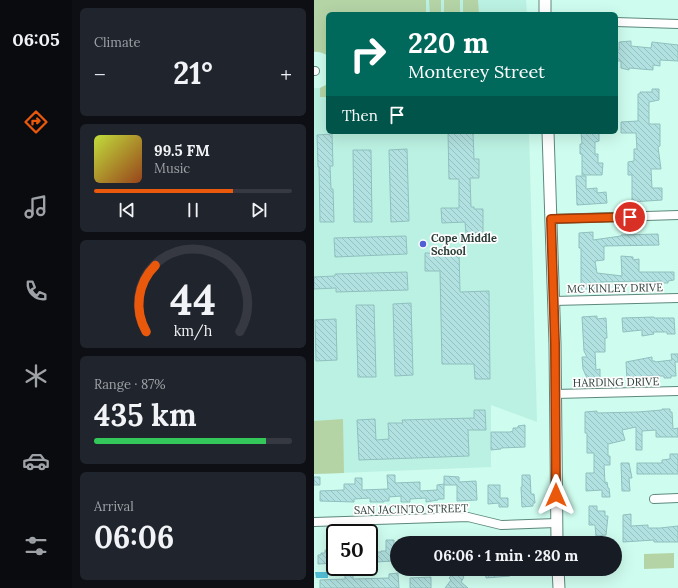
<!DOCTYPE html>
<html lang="en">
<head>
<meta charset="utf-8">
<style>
	:root { --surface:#171b24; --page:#20242c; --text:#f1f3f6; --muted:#9ea1a6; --line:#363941; --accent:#ea580c }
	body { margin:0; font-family:Lora,serif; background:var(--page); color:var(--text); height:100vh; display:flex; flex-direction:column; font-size:15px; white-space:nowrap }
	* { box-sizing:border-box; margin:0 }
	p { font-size:13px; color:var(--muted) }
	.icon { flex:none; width:22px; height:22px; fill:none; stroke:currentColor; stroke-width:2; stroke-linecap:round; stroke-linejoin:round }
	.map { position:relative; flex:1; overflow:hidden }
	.drawer { display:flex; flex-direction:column; gap:8px; padding:8px; background:#0d0f14; width:242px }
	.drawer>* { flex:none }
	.banner { position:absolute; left:12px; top:12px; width:292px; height:122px; border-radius:6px; box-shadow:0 4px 16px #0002; background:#00695c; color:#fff; overflow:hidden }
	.speed { position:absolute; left:12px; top:524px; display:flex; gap:8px; font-size:20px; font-weight:700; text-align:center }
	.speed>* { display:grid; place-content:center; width:52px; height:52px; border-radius:50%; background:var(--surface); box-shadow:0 4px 16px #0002; line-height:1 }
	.speed .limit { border:2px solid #111; border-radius:6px; background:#fff; color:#111 }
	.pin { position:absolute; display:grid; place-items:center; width:34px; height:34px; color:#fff; margin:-17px; border:2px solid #fff; border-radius:50%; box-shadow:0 1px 4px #0007 }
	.me { position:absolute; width:44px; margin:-22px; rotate:0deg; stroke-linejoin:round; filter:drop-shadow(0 0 3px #0008) }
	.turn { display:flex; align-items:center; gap:14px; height:84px; padding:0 16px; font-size:18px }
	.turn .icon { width:52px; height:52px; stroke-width:2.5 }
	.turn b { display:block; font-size:28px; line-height:34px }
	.then { display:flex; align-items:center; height:38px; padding:0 16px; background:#0003; gap:8px; font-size:15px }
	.big { font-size:30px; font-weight:700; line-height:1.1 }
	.drawer .widget { flex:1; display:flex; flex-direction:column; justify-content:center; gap:6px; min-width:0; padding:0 14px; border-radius:6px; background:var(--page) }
	.drawer .dial { align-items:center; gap:0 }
	.dial svg { height:104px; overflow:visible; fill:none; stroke:var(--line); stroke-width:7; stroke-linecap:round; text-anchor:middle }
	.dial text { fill:var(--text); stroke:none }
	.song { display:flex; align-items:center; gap:12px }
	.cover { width:48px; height:48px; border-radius:6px; background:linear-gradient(135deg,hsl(70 70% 55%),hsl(20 70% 35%)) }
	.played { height:4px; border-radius:2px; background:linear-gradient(90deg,var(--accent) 70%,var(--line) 70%) }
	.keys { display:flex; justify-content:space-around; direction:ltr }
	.heat { display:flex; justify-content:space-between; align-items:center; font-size:22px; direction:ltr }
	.charge { height:6px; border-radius:3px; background:linear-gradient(90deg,#34c759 87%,var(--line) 0) }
	.trip { position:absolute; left:76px; top:536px; width:232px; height:40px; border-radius:20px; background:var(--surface); box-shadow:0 4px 16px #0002; font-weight:700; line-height:40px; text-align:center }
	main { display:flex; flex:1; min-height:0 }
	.tab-bar { display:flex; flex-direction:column; width:72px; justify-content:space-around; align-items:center; background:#090b0e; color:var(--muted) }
	.tab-bar .icon { width:28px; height:28px }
	.tab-bar .current { color:var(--accent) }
	.tab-bar b { font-size:18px; color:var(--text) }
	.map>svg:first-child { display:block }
	.built { fill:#bbf1e2 }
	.garden { fill:#b4d4a6 }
	.water { fill:#52bed6 }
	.building { fill:url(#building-back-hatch); stroke:#90c0bf }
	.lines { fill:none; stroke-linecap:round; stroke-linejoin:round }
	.minor-casing { stroke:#5e887d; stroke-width:10 }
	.secondary-casing { stroke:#5e887d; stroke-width:13 }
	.minor { stroke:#fff; stroke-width:8 }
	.secondary { stroke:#fff; stroke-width:11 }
	.route-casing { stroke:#983908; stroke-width:10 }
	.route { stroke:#ea580c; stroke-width:7 }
	.poi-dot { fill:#515ed4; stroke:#fdfdfd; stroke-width:1.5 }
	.labels { text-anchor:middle; stroke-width:3.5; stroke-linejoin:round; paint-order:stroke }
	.poi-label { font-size:11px; font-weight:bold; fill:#2c3e39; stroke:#fdfdfd; text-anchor:start }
	.street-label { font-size:11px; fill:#2c3e39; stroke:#fdfdfd }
</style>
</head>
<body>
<main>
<nav class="tab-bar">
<b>06:05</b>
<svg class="icon current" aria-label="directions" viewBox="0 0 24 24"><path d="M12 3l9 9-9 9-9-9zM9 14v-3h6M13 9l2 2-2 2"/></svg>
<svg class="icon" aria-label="music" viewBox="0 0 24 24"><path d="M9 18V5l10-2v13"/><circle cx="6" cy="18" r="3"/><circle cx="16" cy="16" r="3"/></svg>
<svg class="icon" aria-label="phone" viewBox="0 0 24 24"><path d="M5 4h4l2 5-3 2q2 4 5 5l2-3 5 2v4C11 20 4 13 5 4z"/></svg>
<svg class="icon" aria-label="climate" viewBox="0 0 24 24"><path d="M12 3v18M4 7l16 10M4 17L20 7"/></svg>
<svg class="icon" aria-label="car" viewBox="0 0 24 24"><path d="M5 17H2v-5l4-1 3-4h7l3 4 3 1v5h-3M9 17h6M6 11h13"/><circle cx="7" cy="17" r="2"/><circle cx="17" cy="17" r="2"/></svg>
<svg class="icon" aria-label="filters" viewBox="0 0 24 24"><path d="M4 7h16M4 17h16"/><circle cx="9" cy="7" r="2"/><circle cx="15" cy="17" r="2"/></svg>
</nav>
<section class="drawer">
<div class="widget"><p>Climate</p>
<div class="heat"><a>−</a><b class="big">21°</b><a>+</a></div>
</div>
<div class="widget">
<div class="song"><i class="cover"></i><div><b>99.5 FM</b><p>Music</p></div></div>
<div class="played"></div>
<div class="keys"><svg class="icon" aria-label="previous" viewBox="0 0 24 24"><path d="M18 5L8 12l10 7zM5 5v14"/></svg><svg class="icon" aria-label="pause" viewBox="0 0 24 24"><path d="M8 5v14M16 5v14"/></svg><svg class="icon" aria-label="next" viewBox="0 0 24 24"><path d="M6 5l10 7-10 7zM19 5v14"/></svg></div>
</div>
<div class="widget dial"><svg viewBox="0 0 100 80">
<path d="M14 69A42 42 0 1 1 86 69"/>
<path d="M14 69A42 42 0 0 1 21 18" stroke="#ea580c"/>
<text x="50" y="56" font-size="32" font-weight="700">44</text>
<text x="50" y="72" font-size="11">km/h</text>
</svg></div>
<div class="widget"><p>Range · 87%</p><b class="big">435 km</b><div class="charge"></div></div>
<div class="widget"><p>Arrival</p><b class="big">06:06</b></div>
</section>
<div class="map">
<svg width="364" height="588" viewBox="0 0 364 588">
	<defs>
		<pattern id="building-back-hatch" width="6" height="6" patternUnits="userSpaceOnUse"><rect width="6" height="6" fill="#b1e1e0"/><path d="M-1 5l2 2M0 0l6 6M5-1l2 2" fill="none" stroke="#98c2c1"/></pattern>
	</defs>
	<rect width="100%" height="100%" fill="#cefcee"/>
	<path class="built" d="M0 0H212L213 14H14V56L11 54 3 52H0Z
		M14 84V132H215L223 422 177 405V467L0 474V88H6Z"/>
	<path class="garden" d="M0 0H112V14H14V56C10 53 5 51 0 52Z
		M115 0H127V13L116 14Z
		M130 0H146V14H130Z
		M149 0H164L165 14H149Z
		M14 84V97H6V88Z
		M29 419 30 473 0 474V421Z
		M360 553V568L330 569V554Z"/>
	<path class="water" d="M1 572H14V578H2Z"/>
	<path class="building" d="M317 41V46L337 48 338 42 364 45V61L346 60V66L339 65V70L315 68V70L307 68V61H302V50H305V42Z
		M338 89H345V100L335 102V124H346V146L344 147 347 169H337L338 188H348V200L318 202V175H314V162L320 161V149H323L322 133H307V122L324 121V94H326V92H338Z
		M134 132H159L160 159H165V178H156L157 207H160V209H169V232L152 233 151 222 128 223 127 208H145V179H135Z
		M267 132H285V141L281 142V154H284V163H289L288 175H268V154H266V144H268Z
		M18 134 19 166H16L17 189H19L20 222H6L5 167H4L3 135Z
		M93 149 95 221 77 222 75 150Z
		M39 150H57L58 222H40Z
		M262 176H272V189L283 188V193L292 192 293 203 263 205Z
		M279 232V240L307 236V235L344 234 345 245 290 246V260L281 261 283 273 308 276 307 256 319 257V260L325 259V272H360V280L354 281V283H348V281L329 282V281L286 282V286H282V289H267V248H265V233Z
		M92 236 93 254 21 257 20 238Z
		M125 250H145L146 292 175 291 176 379H161L160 364H128L126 271H111V253H125Z
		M93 272 94 290 22 292V288L0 289V277L21 276V274Z
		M97 303 99 375 81 376 79 304Z
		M42 305H60L62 377H44Z
		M283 316V319L292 318 293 338H291V352H281L282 370 286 369V378H284V384H269V378H273L269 369 268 357H273L270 351 268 317Z
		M340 317V318H360L361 334H353V332H339L340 334 328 336V330L309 332 308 318Z
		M22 319 23 360 2 361 1 320Z
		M357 354H364V362H361L362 376H357V378H350V376H334V378L313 380 312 362 338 357V361H341V362L358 360Z
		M348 409H356V412H358L359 429 364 428V437H342V430L328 431V450H322V427L308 430 311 440 294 444V456H296V465H290L291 483 293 482 294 488H295L296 497H288V490L272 491V473H280V453H273V433H271V412L283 411V413L324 412 348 410Z
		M160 410H171L172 430H154L155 456 45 460 43 420 61 419 62 440 75 439 74 423H89L88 420 160 418Z
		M211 425V447L187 448V449L177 450V432H196L199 431V428H204V426Z
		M356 454H364V474H323V463H348V460L356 459Z
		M307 463H315L318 478H315L316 491H308Z
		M73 475H81V483L106 482V491L123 490V485L130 484V476L145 477V482L162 481 163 500 143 501V485H130V499H124V500L112 502V498L96 499V502H87V496L75 497V501H70V502H56V498L40 499V502L6 501V491L30 490V484H41V478H48V490L74 489Z
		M208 475H216L217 494H220L221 503H219V506L208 507 207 487H208Z
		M0 477H6V485H0Z
		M174 485H186V498H194V507H185V503L174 504Z
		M275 506H283V511H291V516H294L292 535 282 536 281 525H275Z
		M317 514V526L334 525V528H346L364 526V542H340V540L309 542V515Z
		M72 540H80V561L61 562V552H67V551H72Z
		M11 550H21V563L4 564V555H7V553H11Z
		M31 567H39V579L75 578V574L84 573 85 588H6V580L31 579Z
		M171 569H196V576L172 578Z
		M212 569H232V575H212Z
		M142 570 150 577 147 582 154 588H131L137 580 135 578Z
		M117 577V588H96V578Z"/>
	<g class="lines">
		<defs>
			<path id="minor" d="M302 22 364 24
				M0 71H1
				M237 219 364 215
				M239 301 364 298
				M241 394 364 391
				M340 499 364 498
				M0 522 154 517 187 525 242 523"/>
			<path id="secondary" d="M231 0V14
				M234 132 241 344 243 543
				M244 569 245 588"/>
		</defs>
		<use href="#minor" class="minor-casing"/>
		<use href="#secondary" class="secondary-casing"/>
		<use href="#minor" class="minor"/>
		<use href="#secondary" class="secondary"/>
	</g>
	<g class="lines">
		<defs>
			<path id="route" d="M242 495 241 344 237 219 316 217"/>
		</defs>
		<use href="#route" class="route-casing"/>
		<use href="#route" class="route"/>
	</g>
	<circle class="poi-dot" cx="109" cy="244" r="4"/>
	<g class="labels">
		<g class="poi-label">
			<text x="117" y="242">Cope Middle<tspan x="117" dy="13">School</tspan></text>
		</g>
		<g class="street-label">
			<text transform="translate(301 288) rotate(-1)" y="4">MC KINLEY DRIVE</text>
			<text transform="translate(302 382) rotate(-1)" y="4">HARDING DRIVE</text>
			<text transform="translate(97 509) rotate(-1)" y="4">SAN JACINTO STREET</text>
		</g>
	</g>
</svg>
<div class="speed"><div class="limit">50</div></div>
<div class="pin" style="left:316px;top:217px;background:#d93025"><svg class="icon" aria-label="arrive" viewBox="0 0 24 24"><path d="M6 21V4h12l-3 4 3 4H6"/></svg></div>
<svg class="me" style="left:242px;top:495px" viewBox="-20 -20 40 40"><path d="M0-17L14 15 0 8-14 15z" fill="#ea580c" stroke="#fff" stroke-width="4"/></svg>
<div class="trip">06:06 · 1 min · 280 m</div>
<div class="banner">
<div class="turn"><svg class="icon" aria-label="right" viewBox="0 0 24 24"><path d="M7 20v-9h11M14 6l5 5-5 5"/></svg><div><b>220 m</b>Monterey Street</div></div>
<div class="then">Then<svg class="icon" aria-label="arrive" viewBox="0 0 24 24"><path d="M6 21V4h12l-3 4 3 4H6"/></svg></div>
</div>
</div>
</main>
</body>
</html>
